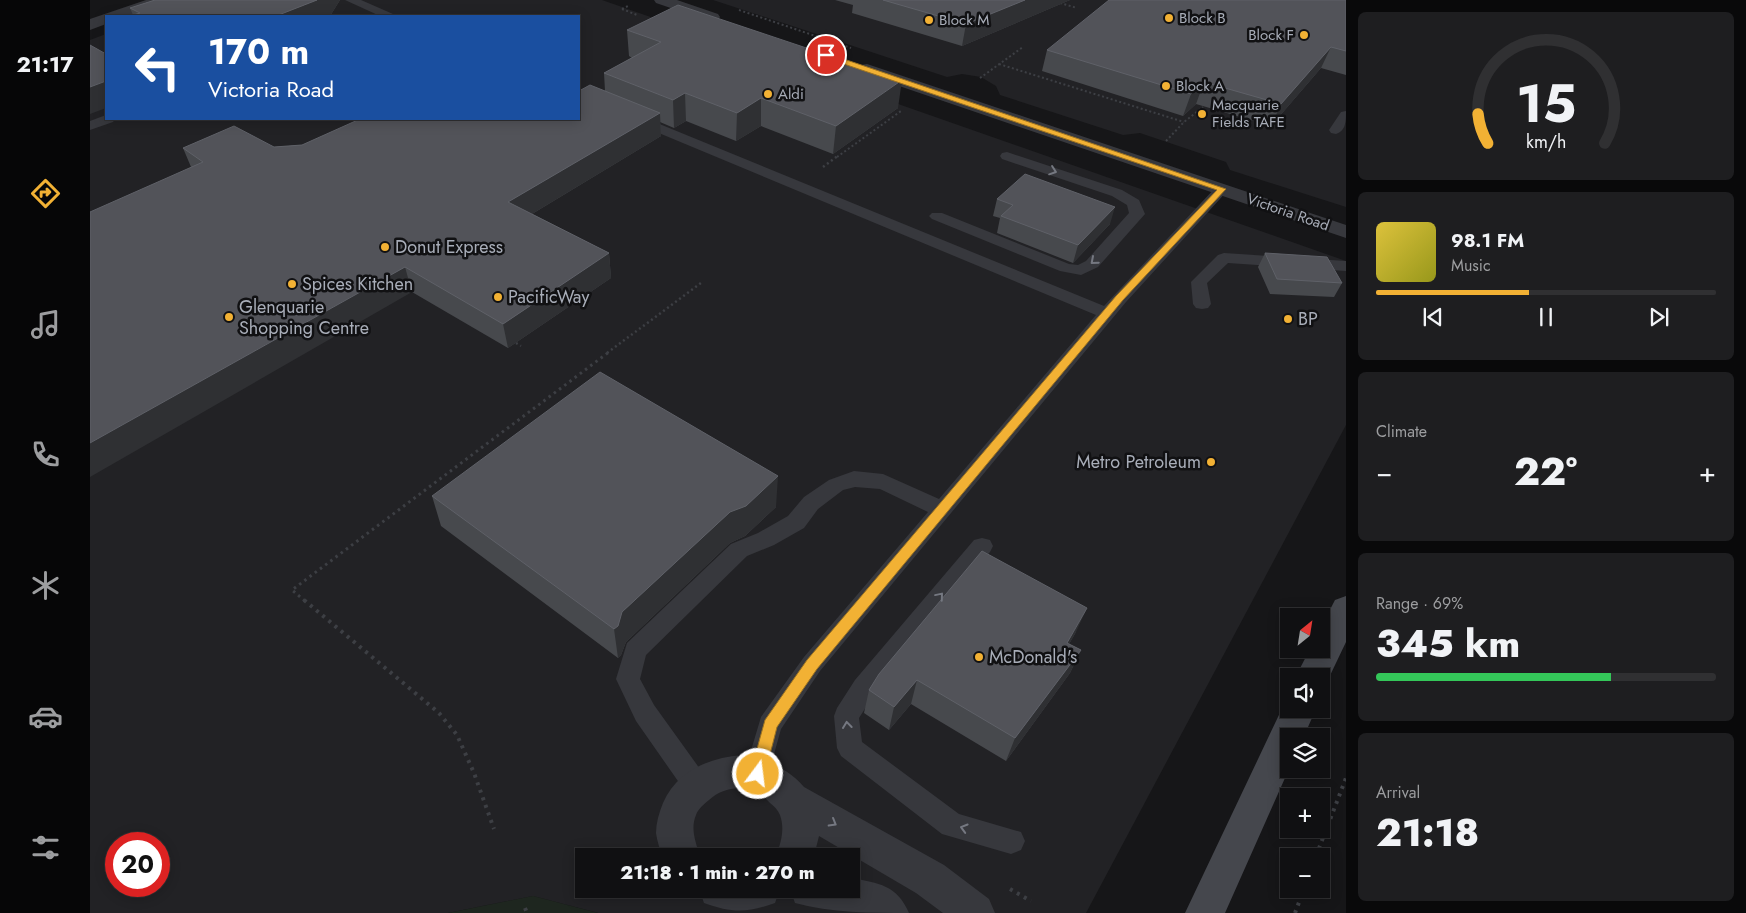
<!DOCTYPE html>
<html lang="en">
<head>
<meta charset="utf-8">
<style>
	:root { --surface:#101012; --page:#1e1e20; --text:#f1f3f6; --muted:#9c9d9f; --line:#303032; --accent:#f2b134 }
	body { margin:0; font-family:Jost,sans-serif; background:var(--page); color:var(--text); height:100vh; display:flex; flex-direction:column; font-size:19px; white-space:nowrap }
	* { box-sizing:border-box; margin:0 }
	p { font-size:16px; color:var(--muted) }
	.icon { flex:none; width:28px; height:28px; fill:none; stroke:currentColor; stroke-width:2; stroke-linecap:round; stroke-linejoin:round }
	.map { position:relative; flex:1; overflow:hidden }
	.panel { display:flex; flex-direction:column; gap:12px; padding:12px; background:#09090a; width:400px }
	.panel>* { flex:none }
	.banner { position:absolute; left:15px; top:15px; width:475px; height:105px; border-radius:0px; box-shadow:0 2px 12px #0003,0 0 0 1px var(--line); background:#1a4fa0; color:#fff; overflow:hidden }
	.needle { width:32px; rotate:30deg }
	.fabs { position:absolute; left:1190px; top:608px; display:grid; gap:10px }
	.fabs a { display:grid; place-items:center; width:50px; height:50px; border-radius:0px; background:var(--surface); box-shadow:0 2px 12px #0003,0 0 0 1px var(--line); font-size:25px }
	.speed { position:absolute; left:15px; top:832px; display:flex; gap:10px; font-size:25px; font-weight:700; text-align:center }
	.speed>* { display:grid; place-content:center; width:65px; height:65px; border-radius:50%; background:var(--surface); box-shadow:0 2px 12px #0003,0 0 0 1px var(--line); line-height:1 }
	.speed .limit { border:8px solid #d22; background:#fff; color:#111 }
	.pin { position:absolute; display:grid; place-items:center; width:42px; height:42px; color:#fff; margin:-21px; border:2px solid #fff; border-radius:50%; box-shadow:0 1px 5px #0007 }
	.me { position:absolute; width:55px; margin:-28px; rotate:15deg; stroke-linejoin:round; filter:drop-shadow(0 0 4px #0008) }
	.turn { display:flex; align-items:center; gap:18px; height:105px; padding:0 20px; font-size:22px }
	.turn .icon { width:65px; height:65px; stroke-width:2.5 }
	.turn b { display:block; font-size:35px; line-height:42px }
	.big { font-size:38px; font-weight:800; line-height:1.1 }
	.panel .card { flex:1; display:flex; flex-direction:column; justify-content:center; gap:8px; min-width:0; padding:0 18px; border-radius:8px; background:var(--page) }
	.panel .dial { align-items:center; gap:0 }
	.dial svg { height:130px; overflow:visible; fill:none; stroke:var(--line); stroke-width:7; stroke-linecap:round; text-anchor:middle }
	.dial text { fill:var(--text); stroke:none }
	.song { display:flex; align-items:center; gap:15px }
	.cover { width:60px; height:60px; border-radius:8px; background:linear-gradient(135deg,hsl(50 70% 55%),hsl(60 70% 35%)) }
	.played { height:5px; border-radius:2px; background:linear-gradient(90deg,var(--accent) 45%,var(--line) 45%) }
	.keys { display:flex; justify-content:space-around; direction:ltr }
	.heat { display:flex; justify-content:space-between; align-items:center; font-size:28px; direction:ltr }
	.charge { height:8px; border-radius:4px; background:linear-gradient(90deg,#34c759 69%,var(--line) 0) }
	.trip { position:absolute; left:485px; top:848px; width:285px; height:50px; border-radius:0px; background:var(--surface); box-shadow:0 2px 12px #0003,0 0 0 1px var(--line); font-weight:800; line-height:50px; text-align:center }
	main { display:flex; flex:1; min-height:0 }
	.menu { display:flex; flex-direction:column; width:90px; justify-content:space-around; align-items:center; background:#060607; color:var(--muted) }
	.menu .icon { width:35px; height:35px }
	.menu .selected { color:var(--accent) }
	.menu b { font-size:22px; color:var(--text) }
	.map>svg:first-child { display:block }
	.built { fill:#222225; fill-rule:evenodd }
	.green { fill:#1e261f }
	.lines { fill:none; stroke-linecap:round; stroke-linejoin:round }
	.path-far3 { stroke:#3d3f44; stroke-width:2; stroke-dasharray:2 2.5; stroke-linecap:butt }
	.path-far2 { stroke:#3d3f44; stroke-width:2.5; stroke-dasharray:2 3; stroke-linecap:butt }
	.path-far1 { stroke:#3d3f44; stroke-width:3; stroke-dasharray:2.5 4; stroke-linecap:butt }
	.path { stroke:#3d3f44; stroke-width:4; stroke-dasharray:3 5; stroke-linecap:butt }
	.service { fill:#37383d; fill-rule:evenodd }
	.minor { fill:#37383d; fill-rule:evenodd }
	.tertiary { fill:#37383d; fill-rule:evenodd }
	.secondary { fill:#45474d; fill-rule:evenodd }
	.wall { fill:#47494d }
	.shaded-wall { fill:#2f3033 }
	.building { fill:#525359; stroke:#5f6168 }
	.oneway { stroke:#757881 }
	.route { fill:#f2b134; stroke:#9d7322 }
	.poi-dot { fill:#f2b134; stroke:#111113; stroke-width:2 }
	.labels { text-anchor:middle; stroke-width:5; stroke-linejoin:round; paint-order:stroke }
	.far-poi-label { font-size:15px; fill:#a8adb8; stroke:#111113; text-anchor:start }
	.far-street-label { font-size:15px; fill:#a8adb8; stroke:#111113 }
	.poi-label { font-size:18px; fill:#a8adb8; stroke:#111113; text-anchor:start }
</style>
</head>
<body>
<main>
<nav class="menu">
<b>21:17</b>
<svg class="icon selected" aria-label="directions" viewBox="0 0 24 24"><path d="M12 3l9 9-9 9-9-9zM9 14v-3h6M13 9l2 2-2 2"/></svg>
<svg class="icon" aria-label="music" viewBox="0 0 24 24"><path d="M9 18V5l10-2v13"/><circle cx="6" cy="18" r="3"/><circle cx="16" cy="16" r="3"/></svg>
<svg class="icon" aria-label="phone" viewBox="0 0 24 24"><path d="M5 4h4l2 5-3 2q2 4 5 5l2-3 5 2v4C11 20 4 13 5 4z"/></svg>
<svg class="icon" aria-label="climate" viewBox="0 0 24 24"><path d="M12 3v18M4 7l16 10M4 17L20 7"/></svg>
<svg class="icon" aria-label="car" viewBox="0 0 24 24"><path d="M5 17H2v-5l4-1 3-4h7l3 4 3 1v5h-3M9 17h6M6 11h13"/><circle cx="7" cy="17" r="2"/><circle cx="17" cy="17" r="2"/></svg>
<svg class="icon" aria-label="filters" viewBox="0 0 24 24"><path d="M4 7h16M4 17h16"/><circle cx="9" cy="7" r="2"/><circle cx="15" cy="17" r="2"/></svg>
</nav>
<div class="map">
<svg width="1256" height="913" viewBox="0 0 1256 913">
	<rect width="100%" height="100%" fill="#161618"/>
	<path class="built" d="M113 0H512L1256 261V425L996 913H508L443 896 358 913H0V40L16 34V119H489V16H67ZM26 844H69V886H26ZM494 856H761V889H494Z
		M623 0H1256V207L1140 170 1136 162 1050 133 1033 135 910 95 906 86 891 77 872 74 857 77Z"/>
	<path class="green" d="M443 896 508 913H358Z"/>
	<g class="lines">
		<path class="path-far3" d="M970 3 987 8
			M532 9 547 15
			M532 9 540 5
			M649 10 761 48
			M909 64 1094 122
			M890 78 933 47
			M1076 141 1094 122 1113 107
			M747 157 811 111"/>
		<path class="path-far2" d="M733 167 749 155
			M426 343 431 346
			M517 353 611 283"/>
		<path class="path-far1" d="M215 601 202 590 519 352"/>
		<path class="path" d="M214 600 349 713 367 735 384 773 404 829
			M1226 856 1256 778
			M920 889 941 901
			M435 908 437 913
			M1205 913 1214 889"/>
		<path class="service" d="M255 0H271L303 14 305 16H290Z
			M1256 111C1256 121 1256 131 1246 134L1241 133 1239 130 1251 112Z
			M545 114 1014 306 1127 186H1137L1139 189 1036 302 730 671 691 729 676 783 667 786 658 783 654 774 671 717 714 657 838 512 790 489 765 487 753 490 728 509 714 528 684 545 657 556 556 655 550 679 564 705 615 776 619 785 615 794 606 797 597 794 546 721 526 679 537 643 641 544 668 533 698 516 714 497 739 480 764 471 793 474 849 499 1006 315 540 121 538 118Z
			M16 115V119H25L23 122 0 130V121Z
			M917 152 1032 190 1049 200 1055 214 1008 267 991 275 970 271 842 219 839 216 842 213H852L979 264 988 265 996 261 1039 213 1037 205 1022 196 912 159 910 156 912 153Z
			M1134 253 1256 261V271L1138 263 1117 283 1121 304 1118 308 1112 309 1106 308 1103 304 1101 282 1128 255Z
			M892 538 900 540 903 546 900 552 783 696 769 718 772 742 869 814 931 832 935 841 931 850 921 854 852 834 751 756 747 748 744 716 747 708 765 680 884 540Z"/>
		<path class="minor" d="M56 0H80L78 3 39 16H16V24L0 30V19Z
			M652 755C676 760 697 767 714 787L854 865 899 899 905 913H853L826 893 729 836 724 856H686C691 843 695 829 690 815 688 810 684 806 680 803 663 784 637 784 619 800 614 804 608 809 606 815 600 829 606 843 610 856H572C570 849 567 841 566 833 566 823 569 813 573 803 587 771 618 758 652 755Z
			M761 878C789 883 807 885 819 913 781 913 741 913 705 903L700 889H761Z
			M609 889H690L685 903C657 913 642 913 614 903Z"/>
		<path class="tertiary" d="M564 0H587L628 14 630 17 628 20H616L566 3Z
			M777 64 1256 225V238L771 73 768 69 771 65Z"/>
		<path class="secondary" d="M1256 596V642L1235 686 1231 687V676H1206L1220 649H1231V627L1245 600Z
			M1197 698H1199V709H1226L1214 736H1199V769L1135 913H1095Z"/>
	</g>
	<path class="wall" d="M65 0H250L240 16H40L43 15 40 8Z
		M745 0H980L872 46 762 13 763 5Z
		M1256 0V75L1231 68 1181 126 1106 104 1093 116 952 71 957 50Z
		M537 30 808 108 743 154 671 126 646 141 596 121 584 128 570 122 571 136 442 214 519 253 521 278 418 348 322 292 101 167 93 148 184 147 212 145 515 91 514 73 542 58 539 56Z
		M907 199 1020 224 983 263 907 233 910 218 903 216Z
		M1175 253 1252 283 1244 297 1180 294 1168 267Z
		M342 496 686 507 655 536 640 543 536 642 531 655 528 658 351 526Z
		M986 632 979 644 991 650 980 673 916 761 821 704 799 730 774 713 779 690Z"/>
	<path class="shaded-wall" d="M227 0H250L240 16H186Z
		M935 0H980L872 46 876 24Z
		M1241 47 1231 68 1181 126 1191 104Z
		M812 80 808 108 743 154 746 126Z
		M16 81V108L0 114V87Z
		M1114 82 1106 104 1093 116 1101 94Z
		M595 93 596 121 584 128 583 100Z
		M671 98V126L646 141 647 113Z
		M570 113 571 136 422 226 418 202Z
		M1025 207 1020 224 983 263 988 245Z
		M519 253 521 278 418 348 413 324Z
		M315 267 322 292 0 477V443Z
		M688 476 686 507 655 536 640 543 536 642 531 655 528 658 524 629 532 612 640 512Z
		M997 608 986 632 966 666 977 643Z
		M991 650 980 673 916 761 925 738Z
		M827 680 821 704 799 730 804 707Z"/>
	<path class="building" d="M65 0H227L186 16H40L50 13 40 8Z
		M793 0H935L876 24Z
		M1019 0H1256V51L1241 47 1191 104 1114 82 1101 94 957 50Z
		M588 5 812 80 746 126 671 98 647 113 595 93 583 100 514 73 571 42 537 30Z
		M0 45 16 54V81L0 87Z
		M500 85 570 113 418 202 519 253 413 324 315 267 0 443V212L113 162 93 148 144 126 184 147 212 145 270 119H489V91Z
		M935 174 1025 207 988 245 911 216 923 205 907 199Z
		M1175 253 1237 257 1252 283 1187 279Z
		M510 372 688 476 656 506 640 512 532 612 528 626 524 629 342 496Z
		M892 551 997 608 977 643 991 650 925 738 827 680 804 707 779 690 789 674Z"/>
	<defs><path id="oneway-chevron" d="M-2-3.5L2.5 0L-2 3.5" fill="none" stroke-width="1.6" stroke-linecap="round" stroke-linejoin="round" transform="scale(1.25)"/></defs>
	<g class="oneway">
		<use href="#oneway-chevron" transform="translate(963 171) rotate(19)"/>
		<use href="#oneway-chevron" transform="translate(1004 261) rotate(139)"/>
		<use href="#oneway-chevron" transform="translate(850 596) rotate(-50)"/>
		<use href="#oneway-chevron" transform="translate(757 725) rotate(-97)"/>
		<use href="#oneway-chevron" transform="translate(743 823) rotate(30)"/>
		<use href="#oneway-chevron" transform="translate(874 828) rotate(-164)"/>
	</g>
	<path class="route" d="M736 53 1136 189 1033 300 727 669 687 727 675 774 673 778 668 780 662 778 660 774 675 720 717 660 1026 296 1127 190 733 57V54Z"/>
	<g class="poi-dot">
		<circle cx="1079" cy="18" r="5"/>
		<circle cx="839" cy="20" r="5"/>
		<circle cx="1214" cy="35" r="5"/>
		<circle cx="1076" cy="86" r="5"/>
		<circle cx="678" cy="94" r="5"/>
		<circle cx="1112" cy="114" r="5"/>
		<circle cx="295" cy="247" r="5"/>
		<circle cx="202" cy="284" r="5"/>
		<circle cx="408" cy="297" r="5"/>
		<circle cx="139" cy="317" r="5"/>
		<circle cx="1198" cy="319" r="5"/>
		<circle cx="1121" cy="462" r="5"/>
		<circle cx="889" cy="657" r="5"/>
	</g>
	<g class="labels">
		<g class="far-poi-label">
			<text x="1089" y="23">Block B</text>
			<text x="849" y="25">Block M</text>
			<text x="1204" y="40" text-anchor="end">Block F</text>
			<text x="1086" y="91">Block A</text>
			<text x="688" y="99">Aldi</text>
			<text x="1122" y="110">Macquarie<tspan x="1122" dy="17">Fields TAFE</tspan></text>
		</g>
		<g class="far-street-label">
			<text transform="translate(1198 212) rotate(19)" y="5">Victoria Road</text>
		</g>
		<g class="poi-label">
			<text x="305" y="253">Donut Express</text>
			<text x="212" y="290">Spices Kitchen</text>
			<text x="418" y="303">PacificWay</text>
			<text x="149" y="313">Glenquarie<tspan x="149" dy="21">Shopping Centre</tspan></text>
			<text x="1208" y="325">BP</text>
			<text x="1111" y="468" text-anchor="end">Metro Petroleum</text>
			<text x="899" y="663">McDonald's</text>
		</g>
	</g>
</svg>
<div class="fabs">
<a><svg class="needle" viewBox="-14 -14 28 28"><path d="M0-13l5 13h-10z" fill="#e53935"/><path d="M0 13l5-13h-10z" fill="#9c9d9f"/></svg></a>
<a><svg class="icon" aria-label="sound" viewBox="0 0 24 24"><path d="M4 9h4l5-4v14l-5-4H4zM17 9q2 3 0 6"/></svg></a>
<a><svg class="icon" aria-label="layers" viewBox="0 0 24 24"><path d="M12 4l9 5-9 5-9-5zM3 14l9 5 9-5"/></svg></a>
<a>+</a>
<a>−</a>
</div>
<div class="speed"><div class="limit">20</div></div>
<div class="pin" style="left:736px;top:55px;background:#d93025"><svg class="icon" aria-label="arrive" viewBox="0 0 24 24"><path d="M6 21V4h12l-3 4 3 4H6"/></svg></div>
<svg class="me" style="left:668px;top:774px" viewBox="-20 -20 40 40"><circle r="17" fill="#f2b134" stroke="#fff" stroke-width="3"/><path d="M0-11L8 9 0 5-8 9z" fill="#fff"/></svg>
<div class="trip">21:18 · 1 min · 270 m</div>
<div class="banner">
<div class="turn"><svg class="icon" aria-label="left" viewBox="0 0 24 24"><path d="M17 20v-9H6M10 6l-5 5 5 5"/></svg><div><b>170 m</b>Victoria Road</div></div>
</div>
</div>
<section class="panel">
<div class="card dial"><svg viewBox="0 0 100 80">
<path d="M14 69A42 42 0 1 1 86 69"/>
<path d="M14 69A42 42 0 0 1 8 51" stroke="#f2b134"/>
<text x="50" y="56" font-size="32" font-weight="700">15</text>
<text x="50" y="72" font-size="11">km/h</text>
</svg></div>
<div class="card">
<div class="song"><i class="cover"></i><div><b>98.1 FM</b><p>Music</p></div></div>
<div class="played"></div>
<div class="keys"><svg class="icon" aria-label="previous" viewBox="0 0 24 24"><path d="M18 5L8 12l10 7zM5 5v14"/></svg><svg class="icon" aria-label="pause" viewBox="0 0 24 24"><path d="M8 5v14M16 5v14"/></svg><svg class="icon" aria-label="next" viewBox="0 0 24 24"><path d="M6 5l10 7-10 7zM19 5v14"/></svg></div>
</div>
<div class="card"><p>Climate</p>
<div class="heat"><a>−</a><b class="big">22°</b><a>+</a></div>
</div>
<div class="card"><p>Range · 69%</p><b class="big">345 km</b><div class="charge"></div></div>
<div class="card"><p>Arrival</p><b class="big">21:18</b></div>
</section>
</main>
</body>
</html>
